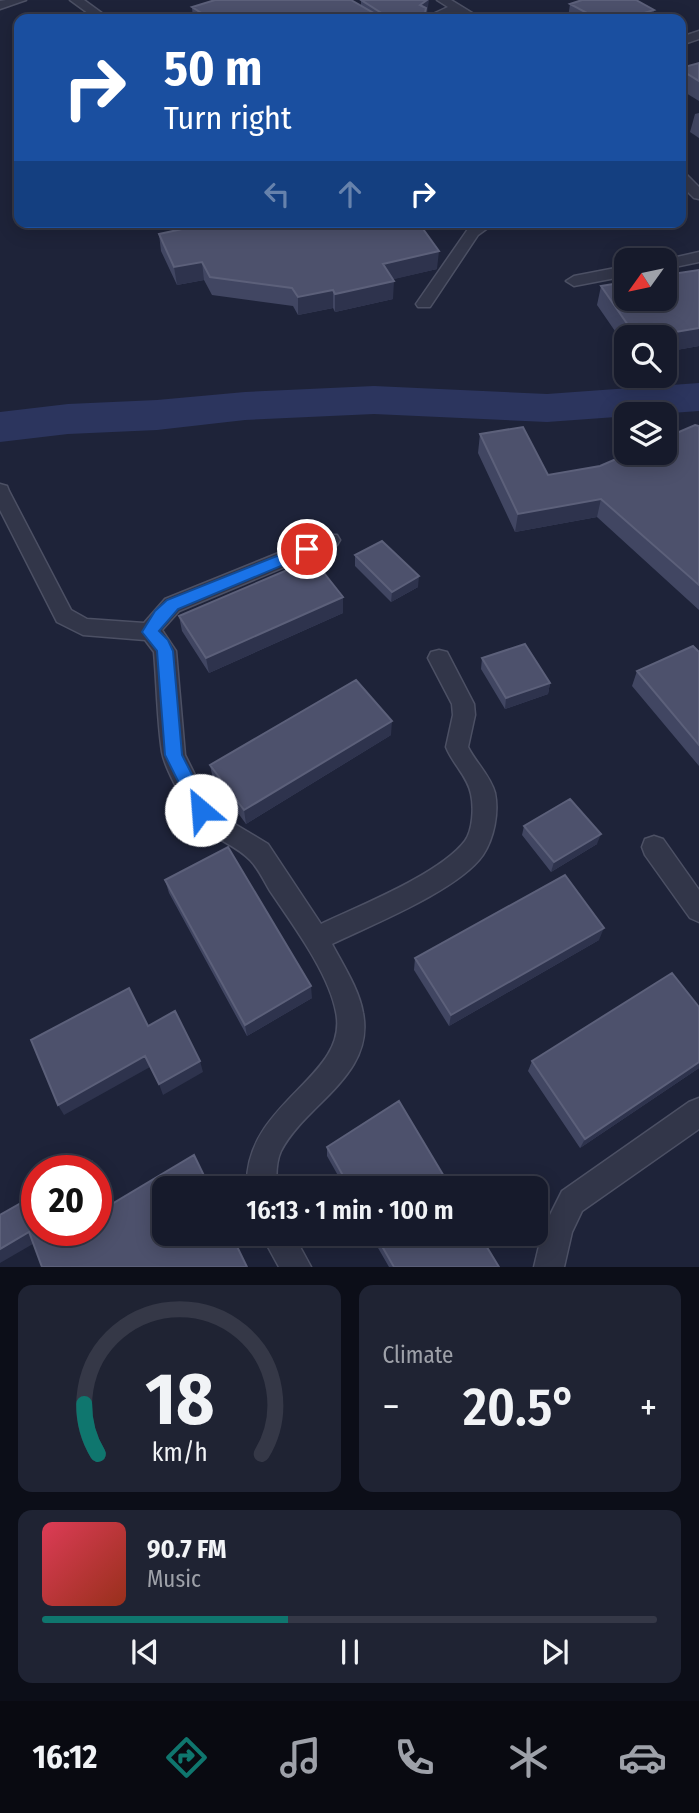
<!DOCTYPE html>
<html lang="en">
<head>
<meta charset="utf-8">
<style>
	:root { --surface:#161a2b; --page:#1f2333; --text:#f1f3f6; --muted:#9ea1a9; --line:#353847; --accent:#0f766e }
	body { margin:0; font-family:"Fira Sans Condensed",sans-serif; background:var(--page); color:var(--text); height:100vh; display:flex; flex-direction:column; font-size:26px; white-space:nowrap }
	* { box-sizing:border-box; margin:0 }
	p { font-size:23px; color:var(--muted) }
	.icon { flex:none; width:38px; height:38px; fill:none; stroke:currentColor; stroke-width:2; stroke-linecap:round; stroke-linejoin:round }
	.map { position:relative; height:1267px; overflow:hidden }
	.drawer { display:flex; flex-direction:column; gap:18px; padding:18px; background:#0c0e18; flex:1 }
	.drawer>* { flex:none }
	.banner { position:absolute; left:14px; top:14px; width:672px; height:214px; border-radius:14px; box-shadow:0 4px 18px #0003,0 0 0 2px var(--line); background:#1a4fa0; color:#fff; overflow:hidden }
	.needle { width:46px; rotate:237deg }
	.tools { position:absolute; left:614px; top:248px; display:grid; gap:14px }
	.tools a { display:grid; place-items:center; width:63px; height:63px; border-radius:14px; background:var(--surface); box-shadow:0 4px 18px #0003,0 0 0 2px var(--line); font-size:35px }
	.speed { position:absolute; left:21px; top:1155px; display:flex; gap:14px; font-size:35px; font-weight:700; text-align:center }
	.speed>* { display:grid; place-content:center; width:91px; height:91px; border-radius:50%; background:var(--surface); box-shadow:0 4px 18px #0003,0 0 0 2px var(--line); line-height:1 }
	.speed .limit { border:10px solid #d22; background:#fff; color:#111 }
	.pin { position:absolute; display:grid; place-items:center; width:60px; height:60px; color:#fff; margin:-30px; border:4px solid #fff; border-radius:50%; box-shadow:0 2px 7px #0007 }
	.me { position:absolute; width:77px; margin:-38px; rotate:333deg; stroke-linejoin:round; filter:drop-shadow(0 0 5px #0008) }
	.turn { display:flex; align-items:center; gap:24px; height:147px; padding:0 35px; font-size:32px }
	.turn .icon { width:91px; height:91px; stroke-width:2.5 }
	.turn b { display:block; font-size:49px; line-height:60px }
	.lanes { display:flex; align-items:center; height:66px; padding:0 35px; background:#0003; justify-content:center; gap:35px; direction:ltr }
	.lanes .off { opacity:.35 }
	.big { font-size:52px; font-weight:600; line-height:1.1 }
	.drawer .tile { flex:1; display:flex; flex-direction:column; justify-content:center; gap:10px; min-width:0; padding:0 24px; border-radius:14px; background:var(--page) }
	.drawer .dial { align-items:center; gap:0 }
	.dial svg { height:182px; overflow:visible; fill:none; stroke:var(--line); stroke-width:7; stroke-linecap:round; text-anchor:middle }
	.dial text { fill:var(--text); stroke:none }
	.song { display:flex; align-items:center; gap:21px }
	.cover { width:84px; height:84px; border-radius:10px; background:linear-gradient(135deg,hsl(350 70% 55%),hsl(10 70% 35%)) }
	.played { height:7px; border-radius:4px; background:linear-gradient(90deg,var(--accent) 40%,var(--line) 40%) }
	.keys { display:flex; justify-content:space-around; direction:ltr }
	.heat { display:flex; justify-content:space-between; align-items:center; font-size:38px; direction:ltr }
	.drawer .tiles { flex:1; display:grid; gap:18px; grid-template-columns:1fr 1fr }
	.tile:last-child { grid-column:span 2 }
	.trip { position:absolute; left:152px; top:1176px; width:396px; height:70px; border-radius:14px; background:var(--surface); box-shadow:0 4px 18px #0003,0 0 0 2px var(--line); font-weight:600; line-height:70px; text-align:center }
	.dock { display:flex; height:112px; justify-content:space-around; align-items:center; background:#090a11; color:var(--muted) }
	.dock .icon { width:49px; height:49px }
	.dock .active { color:var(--accent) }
	.dock b { font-size:32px; color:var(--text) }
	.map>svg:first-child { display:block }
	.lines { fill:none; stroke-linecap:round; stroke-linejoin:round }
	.river { fill:#2c355e; fill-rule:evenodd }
	.minor-casing { stroke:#4c5064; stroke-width:3 }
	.minor { fill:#323649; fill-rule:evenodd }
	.wall { fill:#414662 }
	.shaded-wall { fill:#2e334d }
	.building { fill:#4d516c; stroke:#5c607a; stroke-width:2 }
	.route { fill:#1a73e8; stroke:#114b97; stroke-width:2 }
</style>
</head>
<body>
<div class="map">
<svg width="699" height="1267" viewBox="0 0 699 1267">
	<rect width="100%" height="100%" fill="#1e2339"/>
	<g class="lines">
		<path class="river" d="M699 383V411L547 422 374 414 245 420 157 430 68 434 0 442V412L68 404 157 400 245 392 374 386 547 394Z"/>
		<defs>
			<path id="minor" d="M6 0H26L0 9V1Z
				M70 0H84L110 19H96Z
				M437 0H451L482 19H468L456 12 438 19H422L448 7Z
				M699 31V39L681 45V37Z
				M681 173 686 174 699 187V199L694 198 681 185Z
				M478 222H496L478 235 430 307H418L416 304 468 229Z
				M699 252V262L665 269V261H659Z
				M626 266V276L574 286 566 281 574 276Z
				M0 484 7 486 9 491 71 610 87 619 144 623 165 599 323 535H337L340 540 337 545 179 611 162 630 176 651 185 755 209 803 223 817 268 844 321 924C359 906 440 874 465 841 473 830 474 807 471 794 468 777 452 763 446 747L453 715 452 704 428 658 431 652 439 650 447 652 474 704 475 715 468 747C476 763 490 775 495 793 499 813 494 838 483 855 459 890 371 925 332 944 343 965 359 989 363 1013 375 1076 306 1103 281 1151 276 1162 276 1177 277 1188H247C243 1102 350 1078 336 1012 329 973 292 924 270 891 264 881 258 868 250 860 233 842 205 837 192 815 183 800 165 769 162 752 157 720 157 685 154 652L145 640 83 635 57 622 0 510Z
				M654 836 663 839 699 890V922L690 918 645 855 642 847 645 839Z
				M699 1098V1129L582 1211 572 1232 564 1267H534L543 1229 562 1191 689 1102Z
				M261 1234H293L311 1267H279Z"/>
		</defs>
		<use href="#minor" class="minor-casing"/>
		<use href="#minor" class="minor"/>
	</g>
	<path class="wall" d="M361 0 427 14 426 15 425 19H193L192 7 361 5Z
		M570 4 654 10 653 19H571L568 18Z
		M699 63V101L681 90V68Z
		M699 113V138L690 132 695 114Z
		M208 222H418L437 269 393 279V299L335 312 333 308 298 315 293 306 212 295 204 280 177 285 161 251 159 234 209 224Z
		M601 286 699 346 665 352V338H626V347L597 305Z
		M699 426V610L597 517 515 532 478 453 480 434 548 475 600 466Z
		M355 555 418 587 391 602 355 566Z
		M343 597V613L209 673 182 631 179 616Z
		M699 652V766L632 686 637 671Z
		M482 658 550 683 548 694 505 709 481 669Z
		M391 735 246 824 213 779 210 765Z
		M524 826 597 844 551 872 522 835Z
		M165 880 312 998 247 1036 169 893Z
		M599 940 449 1026 414 970 415 958Z
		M699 1007V1068L580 1148 528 1071 532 1061Z
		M327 1147 451 1188H345L327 1156Z
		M370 1234H479L499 1267H389Z"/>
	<path class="shaded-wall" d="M427 0H429L427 14 426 15 425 19H424L420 5Z
		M654 10 653 19H625Z
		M377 15V19H363Z
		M439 251 437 269 382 282 383 264Z
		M202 262 204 280 177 285 174 267Z
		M394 281 393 299 335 312V294Z
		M333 290V308L298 315V297Z
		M699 328V346L665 352V338H640Z
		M601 499 597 517 515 532 518 514Z
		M419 576 418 587 391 602 392 592Z
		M343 597V613L209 673 206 658Z
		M550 683 548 694 505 709 506 698Z
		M392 721 391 735 246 824 244 810Z
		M601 834 597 844 551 872 554 862Z
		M604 928 599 940 449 1026 451 1015Z
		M311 986 312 998 247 1036 245 1025Z
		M145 1056 150 1067 64 1115 58 1105Z
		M200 1061 203 1072 163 1095 159 1084Z
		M699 1062V1068L580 1148 585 1139Z
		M92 1162 99 1173 117 1214 110 1205Z
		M29 1232 38 1241 0 1263V1249Z"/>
	<path class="building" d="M215 0H351L377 15 363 19H211L192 7Z
		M361 0H427L420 5 426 8 424 19H391Z
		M582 0H636L654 10 625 19H598L570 4Z
		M699 63V81L681 70V68Z
		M215 222H418L439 251 383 264 394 281 335 294 333 290 298 297 292 288 210 277 202 262 174 267 159 234Z
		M699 270V328L640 338H637L601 286 626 282V299H665V275Z
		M695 425 699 426V585L601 499 518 514 480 434 523 427 548 475 600 466 630 453H665V438Z
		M382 541 419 576 392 592 355 555Z
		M313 559 343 597 206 658 179 616Z
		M525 644 550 683 506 698 482 658Z
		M693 646 699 652V745L637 671Z
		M356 680 392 721 244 810 210 765Z
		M570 799 601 834 554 862 524 826Z
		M228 847 311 986 245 1025 165 880Z
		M565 875 604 928 451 1015 415 958Z
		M672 973 699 1007V1062L585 1139 532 1061Z
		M129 988 148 1026 175 1011 200 1061 159 1084 145 1056 58 1105 31 1040Z
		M399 1101 451 1188H350L327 1147Z
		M194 1155 210 1188H164V1234H231L247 1267H42L29 1232 0 1249V1215L37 1194V1230H96V1172L110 1205Z
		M92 1162 96 1171H77Z
		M375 1234H479L499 1267H394Z"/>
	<path class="route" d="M307 544 314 549 312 553 178 609 159 631 168 640 173 651 182 755 210 810 207 815 201 818 195 815 165 755 157 651 142 632 155 611 167 600Z"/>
</svg>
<div class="tools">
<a><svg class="needle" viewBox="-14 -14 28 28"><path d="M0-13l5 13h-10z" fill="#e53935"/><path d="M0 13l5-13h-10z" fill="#9ea1a9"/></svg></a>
<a><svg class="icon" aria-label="search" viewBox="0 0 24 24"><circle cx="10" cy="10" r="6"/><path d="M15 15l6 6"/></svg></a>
<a><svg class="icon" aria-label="layers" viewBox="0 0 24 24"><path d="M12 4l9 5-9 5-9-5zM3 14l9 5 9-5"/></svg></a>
</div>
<div class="speed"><div class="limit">20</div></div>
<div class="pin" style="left:307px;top:549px;background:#d93025"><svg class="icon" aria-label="arrive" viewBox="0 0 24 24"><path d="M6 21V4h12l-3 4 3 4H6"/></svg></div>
<svg class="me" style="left:201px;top:810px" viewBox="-20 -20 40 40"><circle r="19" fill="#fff"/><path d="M0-13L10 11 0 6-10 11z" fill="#1a73e8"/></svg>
<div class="trip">16:13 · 1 min · 100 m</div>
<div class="banner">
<div class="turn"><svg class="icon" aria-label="right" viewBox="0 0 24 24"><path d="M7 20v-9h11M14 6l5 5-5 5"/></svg><div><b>50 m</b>Turn right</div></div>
<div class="lanes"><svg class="icon off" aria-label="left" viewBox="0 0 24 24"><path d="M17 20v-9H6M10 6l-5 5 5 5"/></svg><svg class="icon off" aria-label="ahead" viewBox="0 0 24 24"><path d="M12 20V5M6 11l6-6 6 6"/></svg><svg class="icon" aria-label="right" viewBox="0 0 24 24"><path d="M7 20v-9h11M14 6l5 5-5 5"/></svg></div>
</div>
</div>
<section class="drawer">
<div class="tiles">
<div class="tile dial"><svg viewBox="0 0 100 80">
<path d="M14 69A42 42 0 1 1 86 69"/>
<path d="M14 69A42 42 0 0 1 8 47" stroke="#0f766e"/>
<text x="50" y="56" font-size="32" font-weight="700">18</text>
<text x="50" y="72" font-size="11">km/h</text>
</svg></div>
<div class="tile"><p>Climate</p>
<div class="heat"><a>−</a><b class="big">20.5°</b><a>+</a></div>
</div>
<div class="tile">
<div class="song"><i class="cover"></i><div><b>90.7 FM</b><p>Music</p></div></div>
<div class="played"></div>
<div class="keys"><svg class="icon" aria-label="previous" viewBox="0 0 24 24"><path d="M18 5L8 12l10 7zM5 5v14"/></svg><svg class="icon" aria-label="pause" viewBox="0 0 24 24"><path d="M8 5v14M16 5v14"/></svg><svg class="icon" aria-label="next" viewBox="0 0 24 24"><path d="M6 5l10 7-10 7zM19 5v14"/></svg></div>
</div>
</div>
</section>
<nav class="dock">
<b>16:12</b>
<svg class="icon active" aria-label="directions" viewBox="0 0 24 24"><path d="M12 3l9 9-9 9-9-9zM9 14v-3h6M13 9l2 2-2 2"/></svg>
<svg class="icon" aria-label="music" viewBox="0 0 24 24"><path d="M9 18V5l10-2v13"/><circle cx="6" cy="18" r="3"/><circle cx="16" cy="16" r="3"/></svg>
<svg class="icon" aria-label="phone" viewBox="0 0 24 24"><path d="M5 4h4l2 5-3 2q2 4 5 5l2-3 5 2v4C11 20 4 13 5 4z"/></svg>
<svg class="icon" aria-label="climate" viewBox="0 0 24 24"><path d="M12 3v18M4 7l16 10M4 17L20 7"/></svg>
<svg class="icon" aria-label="car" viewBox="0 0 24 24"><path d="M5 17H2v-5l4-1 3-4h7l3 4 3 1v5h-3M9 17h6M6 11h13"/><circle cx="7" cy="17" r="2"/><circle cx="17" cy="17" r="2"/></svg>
</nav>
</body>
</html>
